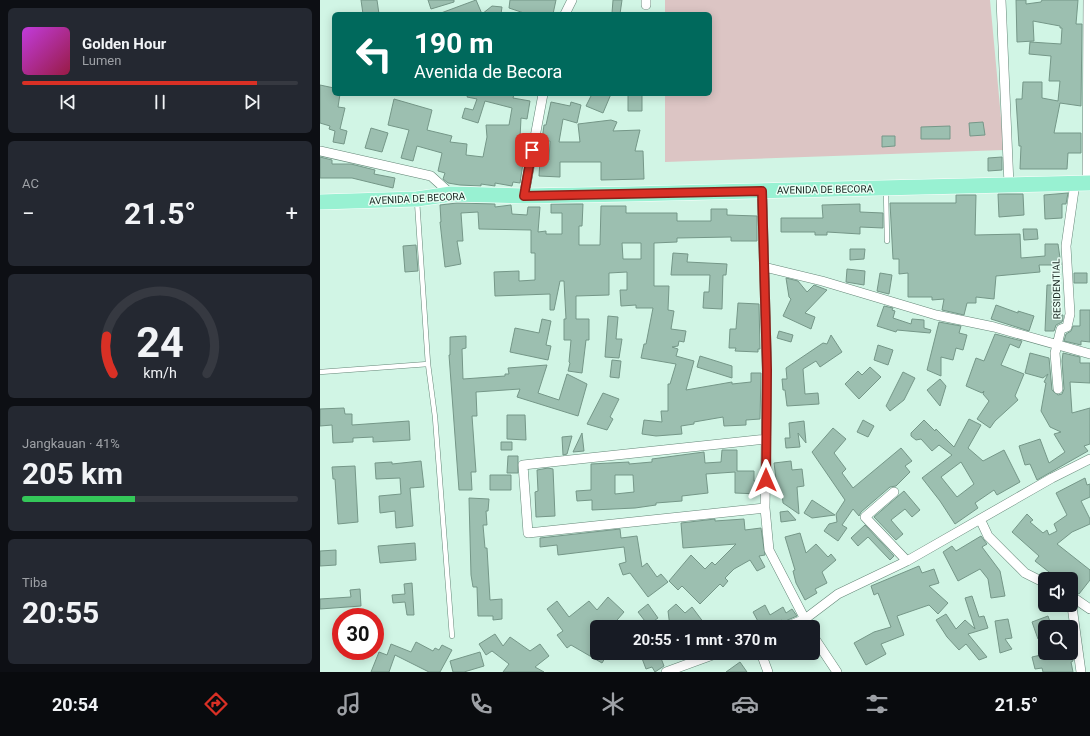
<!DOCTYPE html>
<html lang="id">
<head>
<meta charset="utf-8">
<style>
	:root { --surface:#171b24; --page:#242831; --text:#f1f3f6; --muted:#9ea1a6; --line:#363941; --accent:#d93025 }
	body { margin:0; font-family:Roboto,sans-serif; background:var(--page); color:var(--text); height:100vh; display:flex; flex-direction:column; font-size:15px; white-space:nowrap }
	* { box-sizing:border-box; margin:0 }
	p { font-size:13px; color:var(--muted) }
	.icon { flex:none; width:22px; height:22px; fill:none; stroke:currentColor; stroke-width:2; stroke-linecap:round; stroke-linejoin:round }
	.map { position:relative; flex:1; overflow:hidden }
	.sheet { display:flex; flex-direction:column; gap:8px; padding:8px; background:#0d0f14; width:320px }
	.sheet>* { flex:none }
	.banner { position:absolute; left:12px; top:12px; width:380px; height:84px; border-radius:6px; box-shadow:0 2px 10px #0003; background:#00695c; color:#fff; overflow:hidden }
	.fabs { position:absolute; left:718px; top:572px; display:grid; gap:8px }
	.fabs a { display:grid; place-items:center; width:40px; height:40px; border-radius:6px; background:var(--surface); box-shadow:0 2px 10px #0003; font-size:20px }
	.speed { position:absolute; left:12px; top:608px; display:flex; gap:8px; font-size:20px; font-weight:700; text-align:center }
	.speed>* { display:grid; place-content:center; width:52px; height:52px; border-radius:50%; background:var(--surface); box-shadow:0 2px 10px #0003; line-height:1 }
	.speed .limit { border:6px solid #d22; background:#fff; color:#111 }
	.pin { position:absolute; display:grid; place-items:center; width:34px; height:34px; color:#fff; margin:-17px; border-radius:8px; box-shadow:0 2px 6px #0006 }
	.me { position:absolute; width:44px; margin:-22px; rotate:0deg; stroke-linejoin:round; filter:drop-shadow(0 0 3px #0008) }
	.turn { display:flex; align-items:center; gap:14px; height:84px; padding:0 16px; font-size:18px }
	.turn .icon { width:52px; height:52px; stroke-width:2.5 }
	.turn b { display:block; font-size:28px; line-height:34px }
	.big { font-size:30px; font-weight:700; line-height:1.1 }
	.sheet .widget { flex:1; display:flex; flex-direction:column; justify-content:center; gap:6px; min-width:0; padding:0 14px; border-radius:6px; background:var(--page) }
	.sheet .dial { align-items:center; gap:0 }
	.dial svg { height:104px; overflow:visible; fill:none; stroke:var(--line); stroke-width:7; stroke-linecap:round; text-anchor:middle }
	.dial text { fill:var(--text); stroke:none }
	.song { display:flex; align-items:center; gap:12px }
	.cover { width:48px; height:48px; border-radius:6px; background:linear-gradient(135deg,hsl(290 70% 55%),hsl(340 70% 35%)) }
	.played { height:4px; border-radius:2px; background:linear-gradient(90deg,var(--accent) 85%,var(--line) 85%) }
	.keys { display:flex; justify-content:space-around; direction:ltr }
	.heat { display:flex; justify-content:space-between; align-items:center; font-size:22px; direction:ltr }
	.charge { height:6px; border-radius:3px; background:linear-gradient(90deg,#34c759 41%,var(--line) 0) }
	.trip { position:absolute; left:270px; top:620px; width:230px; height:40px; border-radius:6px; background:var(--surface); box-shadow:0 2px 10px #0003; font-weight:700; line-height:40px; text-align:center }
	.menu { display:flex; height:64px; justify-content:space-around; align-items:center; background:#090b0e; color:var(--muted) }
	.menu .icon { width:28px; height:28px }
	.menu .selected { color:var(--accent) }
	.menu b { font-size:18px; color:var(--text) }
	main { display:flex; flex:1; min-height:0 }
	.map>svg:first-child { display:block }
	.green { fill:#dcc5c4 }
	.building { fill:#9cbfb0; stroke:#759788; fill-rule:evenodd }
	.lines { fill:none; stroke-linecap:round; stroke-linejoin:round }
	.service-casing { stroke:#658778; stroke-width:5.5 }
	.minor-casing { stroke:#658778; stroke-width:10 }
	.primary-casing { stroke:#fff; stroke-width:16 }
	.service { stroke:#fff; stroke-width:4.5 }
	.minor { stroke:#fff; stroke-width:9 }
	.primary { stroke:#98f1d2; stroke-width:15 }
	.route-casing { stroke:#8d1f18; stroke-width:10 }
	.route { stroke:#d93025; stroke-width:7 }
	.labels { text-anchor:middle; stroke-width:3; stroke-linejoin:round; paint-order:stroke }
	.street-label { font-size:10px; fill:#17251f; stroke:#e9fff5 }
</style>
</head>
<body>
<main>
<section class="sheet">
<div class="widget">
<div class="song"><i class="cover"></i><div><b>Golden Hour</b><p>Lumen</p></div></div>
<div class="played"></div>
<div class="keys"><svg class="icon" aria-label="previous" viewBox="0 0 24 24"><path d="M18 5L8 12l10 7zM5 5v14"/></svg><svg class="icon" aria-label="pause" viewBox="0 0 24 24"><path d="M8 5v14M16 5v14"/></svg><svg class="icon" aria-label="next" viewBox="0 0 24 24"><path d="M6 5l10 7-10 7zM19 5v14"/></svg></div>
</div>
<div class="widget"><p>AC</p>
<div class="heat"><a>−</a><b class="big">21.5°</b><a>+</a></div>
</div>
<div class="widget dial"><svg viewBox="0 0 100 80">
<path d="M14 69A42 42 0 1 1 86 69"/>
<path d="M14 69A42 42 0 0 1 9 40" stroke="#d93025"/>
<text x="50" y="56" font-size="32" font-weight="700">24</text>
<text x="50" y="72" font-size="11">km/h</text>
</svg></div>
<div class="widget"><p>Jangkauan · 41%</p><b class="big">205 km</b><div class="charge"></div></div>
<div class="widget"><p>Tiba</p><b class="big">20:55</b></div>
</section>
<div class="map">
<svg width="770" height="672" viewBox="0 0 770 672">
	<rect width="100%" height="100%" fill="#d1f5e5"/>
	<path class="green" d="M345 0H670L684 150 345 162V94H390V14H345Z"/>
	<path class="building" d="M41 0H57L59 14H43Z
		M108 0H134V2L111 9Z
		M156 0 162 14H121V13Z
		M190 0H236L233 14H207L189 8Z
		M293 0H302L300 14 292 13Z
		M696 0H706V4L721 2 722 0H758L756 24H762L761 106 740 103 734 133H761V153H748L747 169H700L701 146H699L696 99H702L703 82H722V98L738 101 740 81H729L731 56 709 54 710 42 741 44 742 28H740V26L713 21 714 41 697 42Z
		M172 6 182 7 181 14H162Z
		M0 85 14 88V94H20L18 107 25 108 20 129 27 131 24 144 13 142 15 131 9 129 10 126 0 123Z
		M148 94H194L193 98 210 101 207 119 201 118 200 138H202L200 150H205L200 183 193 182 192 186 175 183V186L161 184V186L140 185 128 183 123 179 125 173 118 171 122 153 97 146 93 161 81 158 89 130 68 125 74 99 112 110 107 130 132 136 130 142 147 144 146 155 163 157 167 137 166 125H189L192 108 165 101 158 123 142 118 145 108 153 110 157 99 147 97Z
		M272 94H291L283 113 266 106Z
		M308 94H322V111H308Z
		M231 102 250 106 251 102 261 105 257 123 243 119 239 142H260L258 124 291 120 297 122 293 131 320 130 315 151H323L324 179 281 180V162H240V177L219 176 220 160H229L230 141 222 140 224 125H226Z
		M663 122 665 135 650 136 649 123Z
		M630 126V139H601V127Z
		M51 128 68 133 62 152 45 148Z
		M562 136H575V146L562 147Z
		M0 157 12 160V164H31L55 170 54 174 75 178 73 188 32 178H0Z
		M682 157V170L668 171V158Z
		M748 193 746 204H742V218L725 219 724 195Z
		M678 194H703L704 215 679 217Z
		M636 195H656L655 235 700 234 701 258 725 256V244H738L741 265H719L720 272 676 276 674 299 656 297V303H647L644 315 622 310 624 299 612 300V297H588V273L579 274V259H573L570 203H636Z
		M137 203 175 204V207L191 205 192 214 207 215 208 207H220L218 232 226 231V234H242V213H231V204H263L262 226H259V245H280L281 206H306V213H357V221H391V209H407V215L437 216V241H411V237L357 238V242L334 243V286H349L348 310 354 311 351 329 366 331 364 342 359 341 358 346 352 347 358 349 356 356 374 361 366 390 412 382V384L431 382V373H441L440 419 426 420V425L404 426 403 417 374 422V424L361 426 362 434 336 436 322 434 324 420 342 422 341 411H348V384H350L356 364 321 358 324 344H326L333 308H316V305L301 306 300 290H307V272L289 273V295L256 296V319H269V340H266L262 373 248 371 250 363 249 362 251 340H244V319H246L244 281H240L234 310H230V294L175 296 174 272 199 271V281L215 280V253H211V230L159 229 158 212 141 213 143 241H137L141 264 125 267 120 222H121L120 205ZM302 243H321V259H303Z
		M540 204V212L563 213V228L540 227V234L507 232V235H495V232H461V218H503L502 205Z
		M703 229H717L718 239 704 240Z
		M96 245 98 271 85 272 83 246Z
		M530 249H545L544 259 530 260Z
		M353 253 368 254 367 262 407 264 406 275H403L402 309 383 308 384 292H389L390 275H351Z
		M527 269 545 271 544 285 526 282Z
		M560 273 572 275 569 294 557 291Z
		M754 273H767V283H754Z
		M466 278 478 281 487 292 494 285 507 290 485 313 495 317 491 329 463 316 471 299 469 297Z
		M727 285H739V311L740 315H743V319L742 322 736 325 734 331H725Z
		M418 303 439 304 440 349H438V352L415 351 416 348H409L410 329H416Z
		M676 305 698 313V311L714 316 709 331 671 319Z
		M564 306 573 308 572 310 575 311 573 318 591 324 592 319 604 320V328L611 330 610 333 577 330 576 332 557 326Z
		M760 310H770V342L761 341V345L744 341 746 334 751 331 753 326H760Z
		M288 316 298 317 296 339H302L299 358 285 357Z
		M222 319 231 321 226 345 231 346 228 360 190 352 195 328 219 333Z
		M619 322 641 326 639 333 647 335 643 350 636 348 633 360 621 357V376L607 370Z
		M459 331 473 335 471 342 457 338Z
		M675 334 702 341 699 348 690 344 681 365 704 374 695 396 698 400 675 421 670 428 657 419 669 401 663 394 664 391 662 393 646 386 656 358 664 361Z
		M511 335 522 352 500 367 496 361 483 369 485 394 498 393 499 404 467 406 465 390H463L462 379H467L466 368 503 343 507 344Z
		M146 336V348L142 349 143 379 185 376V374H189L188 368 227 365 218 393 239 400 247 374 267 384 258 416 197 397 200 389 156 392 157 416H152L156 472H151L152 490H139L129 355H130V337Z
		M558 345 573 350 568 365 554 360Z
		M710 353 729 358 732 390 738 395 742 394 744 389 742 361 743 353 760 357V363H770V383L750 382 752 413 770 408V444L764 446 768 451 717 480 710 464 705 465 699 446 720 439 729 463 745 452 734 434 741 432 730 427 721 411 726 383 724 382 728 374 723 378 705 373Z
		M380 356 412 366V378L377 367Z
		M292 360 301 361 299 378 290 377Z
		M550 367 561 377 539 399 525 384 538 371 542 375Z
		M583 372 595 378 584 400 570 411 566 406Z
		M620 379 626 386 620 406 607 390Z
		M283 393 299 399 290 417 293 419 287 430 267 424Z
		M24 408 25 414H32V425L89 421 90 440 53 442V437L33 438V442L13 443 12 425 0 426V409Z
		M187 415H205L206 440 187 439Z
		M649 419 661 425 648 448 663 461 684 450 700 482 677 495 674 490 655 503 658 508 635 524 620 501 602 478 632 455 619 445 612 451 601 439 596 440 591 436V433L604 420 615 431 616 429 634 447ZM641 462 654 484 637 497 621 477Z
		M543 420 554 426 548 437 537 432Z
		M484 421 486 443 478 433 480 447 466 448 465 438H470L469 423Z
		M513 428 526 439 514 453 526 469 522 473 533 488 581 448 592 461 585 466 590 472 576 486 570 487 541 512 539 516 533 509 522 525 527 528 518 541 504 531 509 524 517 522 516 514 525 500 492 452Z
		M262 433 264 451 253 452Z
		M252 436 247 454 243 455 242 437Z
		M181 442H192V450H181Z
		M402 450H417V471H434V481H439V494L415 493V472L386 474 388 493 362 496V501L336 503V505L315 508 272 510V500L257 501 256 491 271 490V464L309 462V464L332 462V459L384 452 385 463 401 462ZM295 475H313L314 492 295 494Z
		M188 456H198V473H187Z
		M101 461 104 487 90 488 93 526 76 528 75 511 60 513 59 496 81 494 80 478 56 479 55 463 72 462V464Z
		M471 461 472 470 482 469 484 486 477 487 479 514 463 503 462 494H458L454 463Z
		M35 466 38 522 18 524 15 479H13L12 467Z
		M228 468 233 469 235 516 216 517 215 492 218 491 217 470Z
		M170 475H191V490H170Z
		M765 478 767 485 770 484V497L761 501 770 519V524L752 532 737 544 770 570V580L759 594 751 589V579H738L715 561 719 556 692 532 707 514 713 520 710 522 723 533 727 530 729 535 737 531 734 524 747 515 736 493Z
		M584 491 600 510 592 517 585 509 571 520 583 534 576 540 554 517Z
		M149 498 169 499 168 511H166L167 525H163L165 548H167L170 600 182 599V619L173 620V616H158L157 587H153L151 575Z
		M492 500 515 515 492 518 484 513Z
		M468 511 476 520 461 522 460 512Z
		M395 519V521L424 519 425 530 441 528 445 555 439 556 445 567 437 571 430 560 414 569 405 578 408 581 403 587 400 584 380 604 362 586 358 590 349 581 371 555 385 569 392 562 395 565 416 544 363 548 361 523Z
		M545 525 574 556 570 560 548 537 538 546 531 538Z
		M300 529 301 538 317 536 322 567 327 563 337 577 341 574 348 582 328 597 310 573 303 575 299 564 306 562 304 547 238 555 237 545 220 547V538Z
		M480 533 486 553 496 544 508 557 511 554 516 560 502 572 507 583 495 589 497 593 485 600 476 583 473 571 475 570 465 537Z
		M661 536 667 544 662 547 680 571 685 596 671 598 668 579 660 569 638 581 623 552 632 546 636 551Z
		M95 543 96 560 60 563 58 546Z
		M16 550V565L0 566V551Z
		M599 566 602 573 614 569 619 583 609 586 628 603 618 614 609 605 577 616 584 635 561 644 566 654 546 665 534 643 554 632 571 627 558 593 554 595 551 586Z
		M92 583 94 615H87L85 602 73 603 72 595 85 594 84 584Z
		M40 589 41 606 0 609V599L31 597 30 590Z
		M652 596 659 617 664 616 668 628 648 634 667 657 659 660 646 644 639 650 627 637 616 620 626 614 636 629 645 620 655 629 645 598Z
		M288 597 304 612 291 627H277V653H288L282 663 251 645 247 648 237 635 243 631 227 609 237 601 249 617 269 601 277 610Z
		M328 604 338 618 328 625 318 612Z
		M356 604 365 613 372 607 384 623 378 627H350L348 611Z
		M445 605 450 615 463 607 466 613 472 609 477 616 463 622 462 620 449 627H441L433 612Z
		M728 616 732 627H725V637L718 639 712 622Z
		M688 619 692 638 685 639 692 649 680 653 675 621Z
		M175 634 183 646 190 637 210 651 220 644 229 656 215 667 224 672H183L189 664 172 651 166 655 159 644Z
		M96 642 113 651 115 648 119 650 122 645 132 650 120 672H109L75 655 69 672H51L59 652 67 655 71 644 91 652Z
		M160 652 164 666 144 672H133L130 661Z
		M320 653H339L344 666 335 672 332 667 326 669Z
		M730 653H752L753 661 751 662 753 672H723L722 668 715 669 712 657Z
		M420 662 427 672H406Z"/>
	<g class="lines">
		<defs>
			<path id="service" d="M566 190 567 241
				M97 201 108 364 115 417 132 636
				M0 372 108 364"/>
			<path id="minor" d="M681 0 689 185
				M326 5V0
				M245 14 252 0
				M0 151 111 176 131 194
				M767 183 768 0
				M442 191 447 370 445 508 449 550 489 627
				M204 196 223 94
				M444 267 502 281 616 315 674 327 770 354
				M738 389 735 353 741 329 747 327 750 314 746 246 755 183
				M574 492 545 517 587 561
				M445 508 208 533 203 465 446 439
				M660 519 668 536 705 573 725 583
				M751 596 770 609
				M751 599 761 672
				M466 627 485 619 518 594 587 561 732 478 770 459
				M493 636 517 672
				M441 653 448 672
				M346 672 398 653"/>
			<path id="primary" d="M0 202 97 199 131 194 204 196 310 194 770 183"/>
		</defs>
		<use href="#service" class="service-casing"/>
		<use href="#minor" class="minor-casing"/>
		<use href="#primary" class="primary-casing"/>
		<use href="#service" class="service"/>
		<use href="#minor" class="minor"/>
		<use href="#primary" class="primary"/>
	</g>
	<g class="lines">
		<defs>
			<path id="route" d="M212 150 204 196 442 191 447 370 446 480"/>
		</defs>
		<use href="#route" class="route-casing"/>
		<use href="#route" class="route"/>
	</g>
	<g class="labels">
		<g class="street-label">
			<text transform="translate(505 189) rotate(-1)" y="4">AVENIDA DE BECORA</text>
			<text transform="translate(97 198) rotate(-3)" y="4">AVENIDA DE BECORA</text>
			<text transform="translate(736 289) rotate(-91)" y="4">RESIDENTIAL</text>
		</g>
	</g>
</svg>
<div class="fabs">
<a><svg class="icon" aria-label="sound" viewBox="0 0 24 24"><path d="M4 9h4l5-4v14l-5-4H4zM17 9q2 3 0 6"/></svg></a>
<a><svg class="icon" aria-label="search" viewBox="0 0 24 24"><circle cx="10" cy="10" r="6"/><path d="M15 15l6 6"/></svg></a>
</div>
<div class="speed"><div class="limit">30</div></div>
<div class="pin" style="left:212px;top:150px;background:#d93025"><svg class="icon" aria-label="arrive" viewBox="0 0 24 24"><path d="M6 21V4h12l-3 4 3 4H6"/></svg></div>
<svg class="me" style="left:446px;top:480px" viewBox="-20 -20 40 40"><path d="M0-17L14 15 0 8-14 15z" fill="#d93025" stroke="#fff" stroke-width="4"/></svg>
<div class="trip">20:55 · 1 mnt · 370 m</div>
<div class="banner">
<div class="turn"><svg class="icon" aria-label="left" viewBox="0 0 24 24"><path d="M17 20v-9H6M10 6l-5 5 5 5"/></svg><div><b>190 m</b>Avenida de Becora</div></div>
</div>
</div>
</main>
<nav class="menu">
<b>20:54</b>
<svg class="icon selected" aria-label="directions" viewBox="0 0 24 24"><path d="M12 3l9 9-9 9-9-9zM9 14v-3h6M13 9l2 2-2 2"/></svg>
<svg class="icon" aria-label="music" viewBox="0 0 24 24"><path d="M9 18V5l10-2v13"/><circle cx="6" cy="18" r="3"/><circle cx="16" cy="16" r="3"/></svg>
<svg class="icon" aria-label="phone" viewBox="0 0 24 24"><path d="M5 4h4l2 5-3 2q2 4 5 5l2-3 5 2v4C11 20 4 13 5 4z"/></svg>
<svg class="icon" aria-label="climate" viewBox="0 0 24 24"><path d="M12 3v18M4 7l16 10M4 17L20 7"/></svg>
<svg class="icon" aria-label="car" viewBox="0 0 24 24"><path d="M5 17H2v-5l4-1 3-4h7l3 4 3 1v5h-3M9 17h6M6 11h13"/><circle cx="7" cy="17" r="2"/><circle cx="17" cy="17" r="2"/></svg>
<svg class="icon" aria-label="filters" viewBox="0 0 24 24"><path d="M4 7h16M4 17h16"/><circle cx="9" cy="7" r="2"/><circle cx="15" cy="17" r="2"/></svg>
<b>21.5°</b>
</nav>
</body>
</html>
